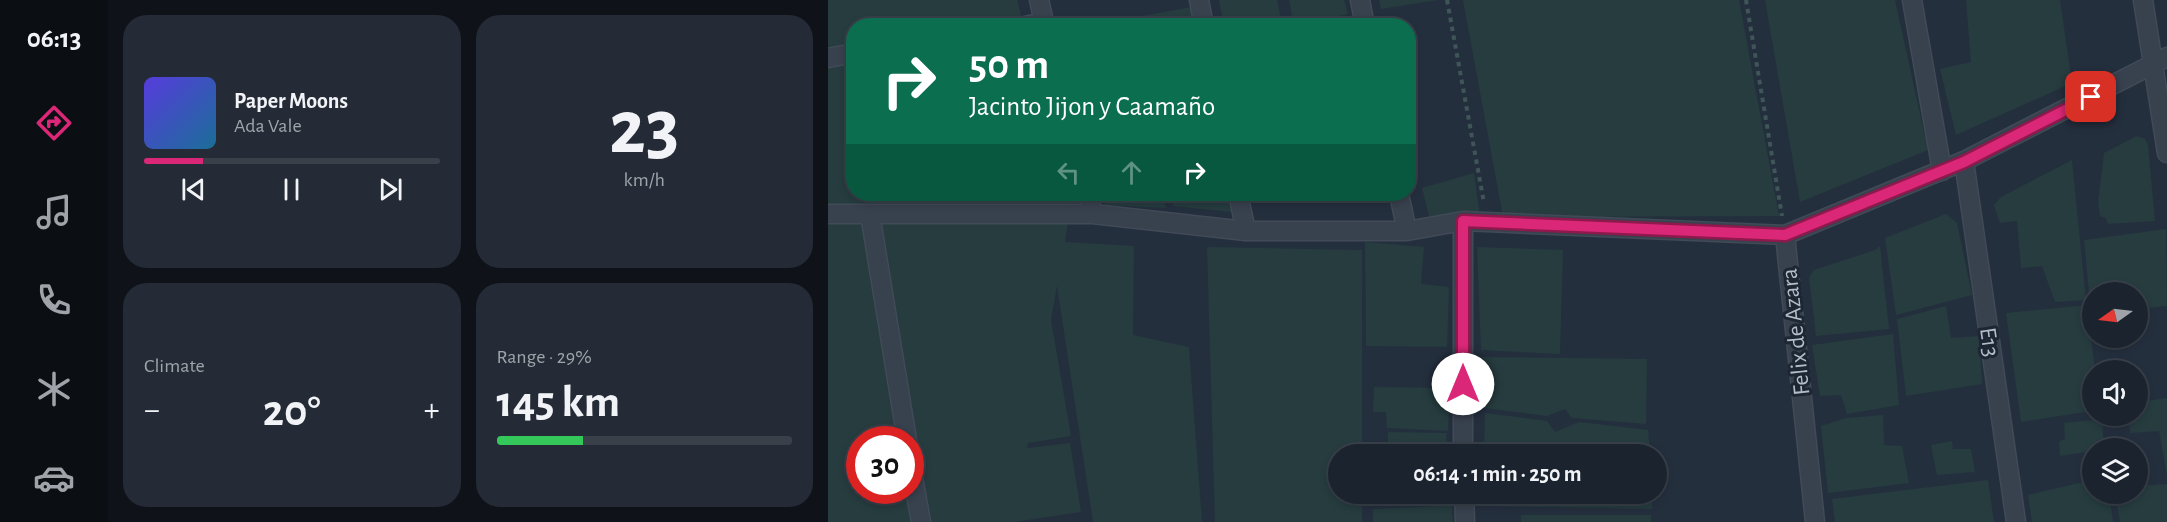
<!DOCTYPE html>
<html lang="en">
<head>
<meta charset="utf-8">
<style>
	:root { --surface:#1b232e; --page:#242b36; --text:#f1f3f6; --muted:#a0a4aa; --line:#39404a; --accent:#db2777 }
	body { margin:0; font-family:"Alegreya Sans",sans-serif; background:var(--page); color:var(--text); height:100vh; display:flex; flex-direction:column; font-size:22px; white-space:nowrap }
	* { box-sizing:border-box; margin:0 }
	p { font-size:20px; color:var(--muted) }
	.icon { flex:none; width:33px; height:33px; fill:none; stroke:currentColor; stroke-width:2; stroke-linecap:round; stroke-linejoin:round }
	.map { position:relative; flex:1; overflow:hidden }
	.panel { display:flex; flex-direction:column; gap:15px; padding:15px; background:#0f1319; width:720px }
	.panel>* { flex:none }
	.top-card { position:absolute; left:18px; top:18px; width:570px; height:183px; border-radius:24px; box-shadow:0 3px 9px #0003,0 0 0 2px var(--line); background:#0b6e4f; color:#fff; overflow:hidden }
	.needle { width:39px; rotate:256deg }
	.controls { position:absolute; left:1254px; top:282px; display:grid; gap:12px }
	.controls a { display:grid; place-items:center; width:66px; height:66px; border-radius:50%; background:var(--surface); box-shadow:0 3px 9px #0003,0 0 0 2px var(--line); font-size:30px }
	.speed { position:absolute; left:18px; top:426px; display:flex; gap:12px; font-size:30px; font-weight:700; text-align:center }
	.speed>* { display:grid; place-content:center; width:78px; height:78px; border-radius:50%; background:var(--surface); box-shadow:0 3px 9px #0003,0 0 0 2px var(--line); line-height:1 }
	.speed .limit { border:9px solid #d22; background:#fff; color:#111 }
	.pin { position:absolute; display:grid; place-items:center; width:51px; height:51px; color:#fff; margin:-26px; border-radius:12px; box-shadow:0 3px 9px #0006 }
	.me { position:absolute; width:66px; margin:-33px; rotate:0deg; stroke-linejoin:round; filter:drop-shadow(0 0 4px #0008) }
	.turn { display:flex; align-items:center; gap:21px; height:126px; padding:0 24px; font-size:27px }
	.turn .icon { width:78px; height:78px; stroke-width:2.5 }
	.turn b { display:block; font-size:42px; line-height:51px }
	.lanes { display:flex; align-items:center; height:57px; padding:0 24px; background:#0003; justify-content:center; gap:30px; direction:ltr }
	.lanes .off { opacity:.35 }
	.big { font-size:45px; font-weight:700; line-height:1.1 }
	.panel .card { flex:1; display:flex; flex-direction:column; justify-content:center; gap:9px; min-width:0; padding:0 21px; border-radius:24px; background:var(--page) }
	.panel .dial { align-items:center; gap:0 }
	.dial b { font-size:78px; line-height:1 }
	.song { display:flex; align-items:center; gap:18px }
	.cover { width:72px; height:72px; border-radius:9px; background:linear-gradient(135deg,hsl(250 70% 55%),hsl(200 70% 35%)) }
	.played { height:6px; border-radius:3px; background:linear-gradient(90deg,var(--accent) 20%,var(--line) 20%) }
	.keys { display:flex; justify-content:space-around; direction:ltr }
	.heat { display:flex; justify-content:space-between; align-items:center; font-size:33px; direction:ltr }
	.charge { height:9px; border-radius:4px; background:linear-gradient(90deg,#34c759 29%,var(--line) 0) }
	.panel .tiles { flex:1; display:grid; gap:15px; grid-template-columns:repeat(2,1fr) }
	.trip { position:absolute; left:500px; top:444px; width:339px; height:60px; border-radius:30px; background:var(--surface); box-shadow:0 3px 9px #0003,0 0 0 2px var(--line); font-weight:700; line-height:60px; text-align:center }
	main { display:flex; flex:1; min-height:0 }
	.tab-bar { display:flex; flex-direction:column; width:108px; justify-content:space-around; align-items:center; background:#0b0e12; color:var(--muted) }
	.tab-bar .icon { width:42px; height:42px }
	.tab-bar .selected { color:var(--accent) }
	.tab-bar b { font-size:27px; color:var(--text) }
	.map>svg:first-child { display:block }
	.green { fill:#263c3f; fill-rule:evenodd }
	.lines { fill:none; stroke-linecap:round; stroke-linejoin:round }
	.street-casing { stroke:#414a57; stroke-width:21 }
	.path { stroke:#3f5557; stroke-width:4; stroke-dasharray:4.5 4.5; stroke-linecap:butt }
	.street { stroke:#38414e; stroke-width:18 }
	.route-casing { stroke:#8e194d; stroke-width:15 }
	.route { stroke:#db2777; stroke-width:10 }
	.labels { text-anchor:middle; stroke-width:6; stroke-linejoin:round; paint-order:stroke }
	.street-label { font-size:24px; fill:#b4bcc9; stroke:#1d2633 }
</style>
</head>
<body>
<main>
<nav class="tab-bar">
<b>06:13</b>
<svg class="icon selected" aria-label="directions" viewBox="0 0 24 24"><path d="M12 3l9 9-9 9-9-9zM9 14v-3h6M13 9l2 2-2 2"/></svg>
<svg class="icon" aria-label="music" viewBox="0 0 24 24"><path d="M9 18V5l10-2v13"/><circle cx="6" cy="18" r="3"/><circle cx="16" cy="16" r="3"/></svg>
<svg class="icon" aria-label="phone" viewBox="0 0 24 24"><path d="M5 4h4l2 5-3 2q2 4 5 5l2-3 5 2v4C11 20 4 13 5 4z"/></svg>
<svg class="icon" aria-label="climate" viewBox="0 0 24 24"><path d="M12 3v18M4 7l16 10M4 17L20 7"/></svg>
<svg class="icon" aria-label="car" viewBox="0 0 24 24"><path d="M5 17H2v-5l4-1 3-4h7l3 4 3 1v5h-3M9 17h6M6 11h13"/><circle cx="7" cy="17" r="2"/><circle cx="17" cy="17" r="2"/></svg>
</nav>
<section class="panel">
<div class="tiles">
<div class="card">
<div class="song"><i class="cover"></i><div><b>Paper Moons</b><p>Ada Vale</p></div></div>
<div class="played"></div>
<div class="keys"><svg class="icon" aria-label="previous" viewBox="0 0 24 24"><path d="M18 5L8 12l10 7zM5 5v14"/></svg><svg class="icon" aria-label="pause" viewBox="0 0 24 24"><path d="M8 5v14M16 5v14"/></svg><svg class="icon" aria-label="next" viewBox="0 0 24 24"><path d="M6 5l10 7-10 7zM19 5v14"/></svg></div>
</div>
<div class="card dial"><b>23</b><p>km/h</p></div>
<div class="card"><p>Climate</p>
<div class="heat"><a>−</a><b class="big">20°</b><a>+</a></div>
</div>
<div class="card"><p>Range · 29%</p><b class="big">145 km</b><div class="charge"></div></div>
</div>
</section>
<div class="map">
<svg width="1339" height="522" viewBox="0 0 1339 522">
	<rect width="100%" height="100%" fill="#242f3e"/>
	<path class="green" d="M0 0H189L196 25 26 26V194H244L237 242 306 246 305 335 361 347 374 522H265L229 286 223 320 243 436 200 443 199 448 242 443 253 512 186 522H0ZM32 440H82V490H32Z
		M391 0H449L454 25H396Z
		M461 0H516L520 14 475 25H466Z
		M551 0H610L553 9Z
		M635 0H911L951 216 675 217Z
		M937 0H1067L1100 150 972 202Z
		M1138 0H1232L1244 83 1128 135 1112 69 1143 62Z
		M364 7 368 25H305L303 18Z
		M1309 136 1317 139 1320 145 1327 221 1280 224 1278 218 1272 216 1270 202 1276 153Z
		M1244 160 1258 300 1227 302 1214 266 1193 268 1189 221 1172 223 1166 205 1173 197Z
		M646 173 652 216H601L594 188Z
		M274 194H334L338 208 277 205Z
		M343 194H399L403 212 345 206Z
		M1118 214 1129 223 1144 295 1068 315 1057 238Z
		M1338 229 1339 306 1310 309V292H1264V313H1263L1256 240Z
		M537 242 596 247 593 284 621 287 619 347 538 346Z
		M1052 246 1061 329 988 336 981 277 986 270 1047 250Z
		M379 247 534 250V454H510V494H534V522H387Z
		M649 247 735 250 732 354 653 350Z
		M1259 305 1267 370H1264V411L1193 422 1178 313Z
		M1118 306 1123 338 1151 336 1154 384 1078 396 1069 319Z
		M1065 334 1071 405 1019 414 1013 395 992 396 984 345Z
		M654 357 819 359 818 424 744 418 737 409 719 416 656 408Z
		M546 387 622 388 620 431 559 428 558 412H545Z
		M1339 398V475L1331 431 1302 433 1300 416H1310V402Z
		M657 413 719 421 727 432 751 422 820 430 822 454H656Z
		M1055 415 1056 445 1074 446 1081 483 1000 493 993 426 1018 418Z
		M1274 419 1276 448H1264V451L1232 456 1231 442 1237 439 1236 423Z
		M560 432 618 433 620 454H551V449L560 447Z
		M1124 441 1125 449H1143L1147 472 1109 475 1103 445Z
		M1160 480 1166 522H1007L1004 499Z
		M1264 480V494H1281L1285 522H1204L1200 495Z
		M1339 484V522H1292L1287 494H1310V486Z
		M552 494H623L625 522H545V509L613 506 552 503Z
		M656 494H824V509L656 506Z
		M693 515H823V522H693Z"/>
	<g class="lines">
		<defs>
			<path id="street" d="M211 0 217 26
				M371 0 376 26
				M532 0 537 26
				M1084 0 1114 171
				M1315 0 1339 153
				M197 26 216 22
				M0 58 26 53
				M1136 161 1188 522
				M260 194 265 214
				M410 194 418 231
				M571 194 579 231
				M0 214H265L418 231H579L635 221 957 235 1136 161 1339 57
				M42 214 79 440
				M957 235 987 522
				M635 454V221
				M82 461 93 522
				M636 494 637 522"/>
		</defs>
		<use href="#street" class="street-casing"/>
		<path class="path" d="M619 0 656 203
			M918 0 954 216"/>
		<use href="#street" class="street"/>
	</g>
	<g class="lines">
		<defs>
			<path id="route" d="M635 384V221L957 235 1136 162 1263 97"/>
		</defs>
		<use href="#route" class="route-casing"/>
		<use href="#route" class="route"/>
	</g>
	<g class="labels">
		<g class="street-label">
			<text transform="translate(967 332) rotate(-96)" y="8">Felix de Azara</text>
			<text transform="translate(1162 342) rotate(82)" y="8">E13</text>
		</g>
	</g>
</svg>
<div class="controls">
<a><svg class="needle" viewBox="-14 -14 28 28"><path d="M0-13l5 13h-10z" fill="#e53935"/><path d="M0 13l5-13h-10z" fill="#a0a4aa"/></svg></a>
<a><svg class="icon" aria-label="sound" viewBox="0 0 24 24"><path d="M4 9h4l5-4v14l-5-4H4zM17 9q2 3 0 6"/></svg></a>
<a><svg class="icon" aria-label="layers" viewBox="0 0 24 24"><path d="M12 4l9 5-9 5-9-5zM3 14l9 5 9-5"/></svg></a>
</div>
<div class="speed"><div class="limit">30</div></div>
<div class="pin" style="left:1263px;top:97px;background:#d93025"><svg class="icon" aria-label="arrive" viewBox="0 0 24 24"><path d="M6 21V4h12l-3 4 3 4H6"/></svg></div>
<svg class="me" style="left:635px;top:384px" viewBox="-20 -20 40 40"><circle r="19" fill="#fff"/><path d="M0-13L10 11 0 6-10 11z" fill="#db2777"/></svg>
<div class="trip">06:14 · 1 min · 250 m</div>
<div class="top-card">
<div class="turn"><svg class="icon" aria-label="right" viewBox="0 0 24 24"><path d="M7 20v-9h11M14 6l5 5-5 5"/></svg><div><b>50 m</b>Jacinto Jijon y Caamaño</div></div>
<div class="lanes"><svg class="icon off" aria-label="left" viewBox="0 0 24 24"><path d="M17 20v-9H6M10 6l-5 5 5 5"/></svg><svg class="icon off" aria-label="ahead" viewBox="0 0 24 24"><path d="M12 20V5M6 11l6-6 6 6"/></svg><svg class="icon" aria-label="right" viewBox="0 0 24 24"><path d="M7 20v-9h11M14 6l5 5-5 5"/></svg></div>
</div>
</div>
</main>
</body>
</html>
